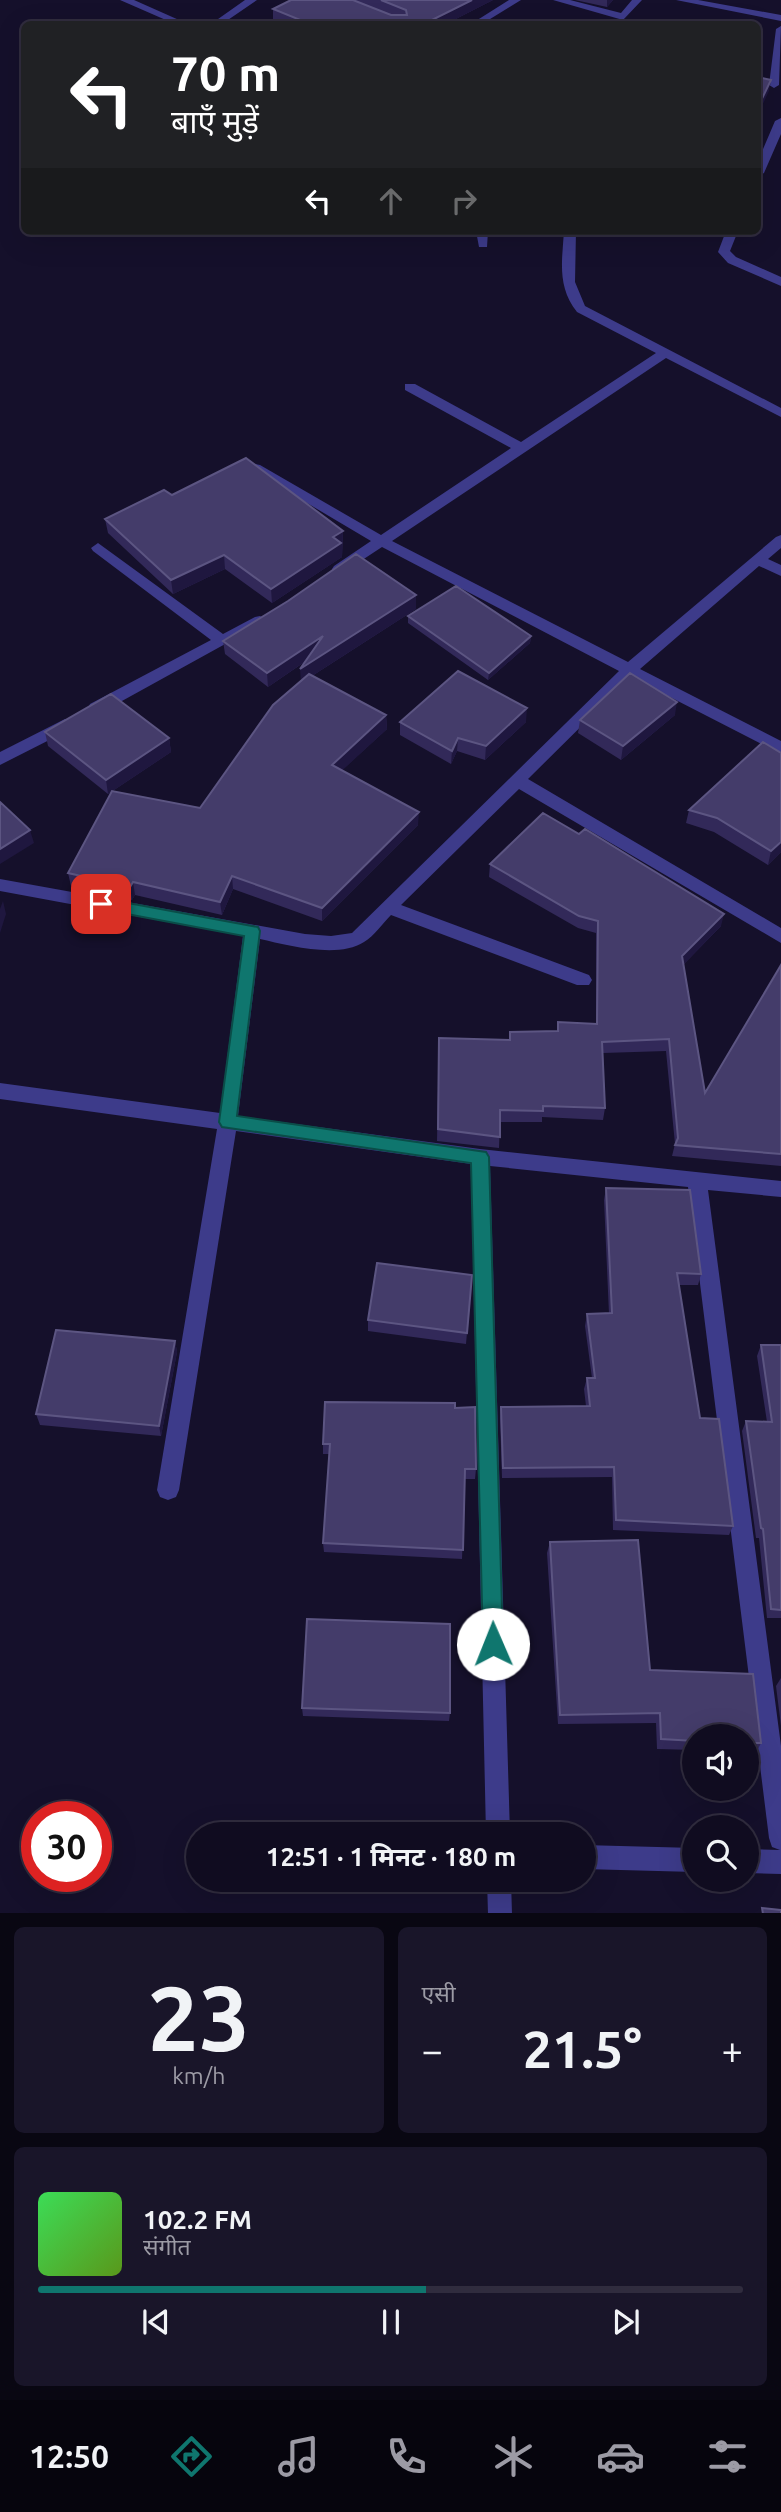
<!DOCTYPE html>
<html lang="hi">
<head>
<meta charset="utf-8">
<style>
	:root { --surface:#100c20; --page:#191529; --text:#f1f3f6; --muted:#9c9ba5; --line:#302c3e; --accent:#0f766e }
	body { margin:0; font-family:Ubuntu,"Noto Sans Devanagari",sans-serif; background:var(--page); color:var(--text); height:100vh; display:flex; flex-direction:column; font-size:26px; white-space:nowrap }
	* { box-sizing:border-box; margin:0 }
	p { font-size:23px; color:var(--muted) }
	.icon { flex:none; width:38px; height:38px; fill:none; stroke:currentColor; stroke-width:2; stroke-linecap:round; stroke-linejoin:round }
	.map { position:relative; height:1913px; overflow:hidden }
	.side { display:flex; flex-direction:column; gap:14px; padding:14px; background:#090712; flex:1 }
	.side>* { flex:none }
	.hud { position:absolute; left:21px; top:21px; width:740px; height:214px; border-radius:10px; box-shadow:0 7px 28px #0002,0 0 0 2px var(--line); background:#202124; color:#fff; overflow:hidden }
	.buttons { position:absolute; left:682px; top:1724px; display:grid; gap:14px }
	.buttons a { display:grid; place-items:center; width:77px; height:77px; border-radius:50%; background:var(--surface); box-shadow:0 7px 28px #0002,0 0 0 2px var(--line); font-size:35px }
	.speed { position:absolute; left:21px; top:1801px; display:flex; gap:14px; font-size:35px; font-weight:700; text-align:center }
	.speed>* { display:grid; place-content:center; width:91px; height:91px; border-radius:50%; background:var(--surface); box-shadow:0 7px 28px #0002,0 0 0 2px var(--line); line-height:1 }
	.speed .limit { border:10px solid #d22; background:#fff; color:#111 }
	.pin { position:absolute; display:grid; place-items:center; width:60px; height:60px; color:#fff; margin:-30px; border-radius:14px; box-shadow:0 4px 10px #0006 }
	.me { position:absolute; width:77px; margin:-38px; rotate:359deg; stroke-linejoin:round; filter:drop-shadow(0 0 5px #0008) }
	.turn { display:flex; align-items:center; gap:24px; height:147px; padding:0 35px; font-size:32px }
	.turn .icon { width:91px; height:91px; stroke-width:2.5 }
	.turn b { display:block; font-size:49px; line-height:60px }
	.lanes { display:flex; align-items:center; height:66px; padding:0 35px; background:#0003; justify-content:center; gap:35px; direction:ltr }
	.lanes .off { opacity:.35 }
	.big { font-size:52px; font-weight:700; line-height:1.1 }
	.side .tile { flex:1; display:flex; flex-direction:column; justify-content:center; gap:10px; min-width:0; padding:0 24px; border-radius:10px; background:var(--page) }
	.side .dial { align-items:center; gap:0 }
	.dial b { font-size:91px; line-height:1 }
	.song { display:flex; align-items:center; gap:21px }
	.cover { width:84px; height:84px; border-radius:10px; background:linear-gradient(135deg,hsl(130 70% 55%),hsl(90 70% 35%)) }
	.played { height:7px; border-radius:4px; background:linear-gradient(90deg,var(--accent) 55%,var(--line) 55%) }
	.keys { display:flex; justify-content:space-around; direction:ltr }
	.heat { display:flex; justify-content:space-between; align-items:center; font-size:38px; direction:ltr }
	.side .tiles { flex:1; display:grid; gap:14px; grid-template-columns:1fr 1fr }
	.tile:last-child { grid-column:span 2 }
	.trip { position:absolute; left:186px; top:1822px; width:410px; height:70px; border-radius:35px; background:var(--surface); box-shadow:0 7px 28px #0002,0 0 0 2px var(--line); font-weight:700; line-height:70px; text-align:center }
	.menu { display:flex; height:112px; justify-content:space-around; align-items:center; background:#06050d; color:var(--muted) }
	.menu .icon { width:49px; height:49px }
	.menu .current { color:var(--accent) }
	.menu b { font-size:32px; color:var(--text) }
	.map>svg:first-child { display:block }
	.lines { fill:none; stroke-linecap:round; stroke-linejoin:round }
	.minor { fill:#3d3b8a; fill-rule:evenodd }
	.wall { fill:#322959 }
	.shaded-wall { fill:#1f173f }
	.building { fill:#443c6a; stroke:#5c5582; stroke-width:2 }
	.route { fill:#0f766e; stroke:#0a4d48; stroke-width:2 }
</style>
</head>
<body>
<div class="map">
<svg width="781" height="1914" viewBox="0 0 781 1914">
	<rect width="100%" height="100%" fill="#15102b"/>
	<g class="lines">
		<path class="minor" d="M120 0H134L188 24H175Z
			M245 0H257L222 24H211Z
			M509 0H521L482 24H471Z
			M553 0H570L621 13 632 0H642L623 20Z
			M676 0H698L781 15V21Z
			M781 26 779 85 774 88 769 85 776 29Z
			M781 118V134L764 173 758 176V161L775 121Z
			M476 231H488L487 247H479Z
			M564 231H576L575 282 585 306 781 408V417L666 358 392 541 628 662 776 537 781 535V548L768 559 781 565V576L759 566 640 669 781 741V754L631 677 528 779 781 928V943L519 789 401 905 589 975 592 980 589 985H577L391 915C383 923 374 936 364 942 338 959 287 945 260 939L238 1116 480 1149 781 1181V1197L708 1190 781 1746V1874L747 1873V1849L780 1850 772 1847 769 1838 688 1187 490 1166 510 1834H486L471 1164 236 1131 179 1490 176 1497 168 1500 160 1497 157 1490 217 1129 0 1099V1083L220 1113 243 936 0 891V879L305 934 331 936 352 933 619 671 382 547 344 572H334L332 569 334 566 371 541 248 468 255 464 260 465 381 535 511 448 405 390V384H415L521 442 656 353 577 312C557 287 562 261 564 231Z
			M726 231H738L730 251 736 257 781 277V286L728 263 718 252Z
			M98 543 223 634 255 617 260 616 267 621 102 712H90L88 708 90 704 211 640 93 551 91 548Z
			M65 719 73 725 71 729 0 765V752Z
			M583 1845 695 1848V1872L583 1869Z
			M487 1880H511L512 1914H488Z"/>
	</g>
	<path class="wall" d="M354 0H493L446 24H283L273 20V9Z
		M575 0H613L607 7Z
		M172 495 343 531 342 557 272 603 225 569 173 594 108 533 105 519Z
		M416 595V609L312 676 386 715 387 729 342 770 418 825 322 921 233 889 222 915 135 895 132 900 71 886 68 873 200 808 301 681 306 661 268 687 225 654 223 641Z
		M408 616 531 636 530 643 488 680 408 623Z
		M675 715 621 760 578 733 580 720Z
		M400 722H526L485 760 457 751 451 764 400 735Z
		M45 732 169 738 171 752 108 794 48 746Z
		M781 753V852L768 865 714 832 686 823 689 810Z
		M490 864 721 926 683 965 705 1093 781 965V1166L672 1156 675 1144 666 1051 603 1053 605 1108 603 1120 542 1117V1122H500L499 1148 437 1141 439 1038 509 1040 510 1032 557 1031 558 1022 596 1024V933L578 928 489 877Z
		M606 1188 701 1274 698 1285H678L700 1418 733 1526 729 1535 613 1530 612 1477 502 1478 500 1418 501 1407 586 1406 584 1389 587 1378H592L585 1326 587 1314H609L604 1200Z
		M472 1275 466 1344 368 1331V1320Z
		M175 1341 177 1352 161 1436 40 1425 36 1414Z
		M761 1345H781V1618H767L759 1538H756L742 1431 746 1421 767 1422 757 1356Z
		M455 1408 476 1469 475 1479H465L462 1559 324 1552 323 1543 329 1454H323V1444Z
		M550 1542 650 1670 761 1743 756 1753 747 1752V1736H695V1750L657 1749 656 1723 558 1724 547 1553Z
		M781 1678V1726L776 1686Z
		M302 1708 450 1713 449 1721 303 1716Z"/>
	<path class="shaded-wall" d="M472 0H493L446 24H424Z
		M607 0H613L607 7Z
		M771 80 769 91 758 114V107Z
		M343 531 342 557 272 603 271 589 333 537Z
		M224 555 225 569 173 594 171 580Z
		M416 595V609L301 683 300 669Z
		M323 636V649L268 687 267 673Z
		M531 636 530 643 488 680 489 673Z
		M677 702 675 715 621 760 623 746Z
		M527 708 526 722 485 760 486 746Z
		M386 715 387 729 333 779 332 765Z
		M169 738 171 752 108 794 106 780Z
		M458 738 457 751 451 764 452 751Z
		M419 812 418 825 322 921V908Z
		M30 830 34 843 0 864V849Z
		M781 842V852L768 865 771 851Z
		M232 876 233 889 222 915 220 902Z
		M133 882 135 895 132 900 130 887Z
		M3 901 6 914 0 933V909Z
		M724 914 721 926 679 969 682 956Z
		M175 1341 177 1352 161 1436 159 1426Z"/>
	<path class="building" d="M291 0H353L391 15H407L406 10 381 0H472L424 24H310L273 9Z
		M758 77 771 80 758 107Z
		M246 458 343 531 333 537 341 543 271 589 224 555 171 580 105 519 164 490 172 495Z
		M356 554 416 595 300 669 323 636 267 673 223 641 288 601Z
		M456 586 531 636 489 673 408 616Z
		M458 671 527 708 486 746 458 738 452 751 400 722Z
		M630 673 677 702 623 746 580 720Z
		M309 674 386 715 332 765 419 812 322 908 232 876 220 902 133 882 130 887 68 873 112 791 200 808 273 705Z
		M111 694 169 738 106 780 45 732Z
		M763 742 781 753V842L771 851 717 818 689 810Z
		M0 802 30 830 0 849Z
		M543 813 579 834 585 829 724 914 682 956 705 1093 781 965V1154L675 1145 678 1138 669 1039 602 1042 605 1108 543 1106V1111L500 1110V1137L438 1129 439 1038 510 1040V1032L558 1031V1022L597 1024 598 921 579 916 490 864Z
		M606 1188 690 1190 701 1274 677 1273 700 1418 719 1419 733 1526 616 1520 614 1467 503 1468 501 1407 590 1406 587 1378H595L587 1314 612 1313Z
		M377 1263 472 1275 467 1333 368 1320Z
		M56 1330 175 1341 159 1426 36 1414Z
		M761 1345H781V1610L771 1609 763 1529 761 1528 746 1421 772 1422Z
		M325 1402 455 1403V1408L475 1407 476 1469H465L463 1550 323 1543 330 1444H323Z
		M638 1540 650 1670 753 1674 761 1743H747V1736H695V1741L661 1739 660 1713 560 1715 550 1542Z
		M307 1619 450 1624V1713L302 1708Z
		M762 1908 781 1910V1914H763Z"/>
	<path class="route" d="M101 898 258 927 260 931 237 1116 486 1152 489 1157 503 1644 500 1652 493 1655 486 1652 483 1644 471 1163 222 1127 219 1122 244 936 95 908 93 904 95 899Z"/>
</svg>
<div class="buttons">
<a><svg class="icon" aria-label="sound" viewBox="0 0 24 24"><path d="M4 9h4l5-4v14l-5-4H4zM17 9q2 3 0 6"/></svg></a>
<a><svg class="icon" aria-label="search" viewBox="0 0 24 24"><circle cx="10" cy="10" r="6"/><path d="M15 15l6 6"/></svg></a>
</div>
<div class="speed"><div class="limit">30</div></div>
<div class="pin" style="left:101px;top:904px;background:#d93025"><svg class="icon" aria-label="arrive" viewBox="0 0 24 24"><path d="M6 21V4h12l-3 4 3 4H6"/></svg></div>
<svg class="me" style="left:493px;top:1644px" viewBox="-20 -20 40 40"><circle r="19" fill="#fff"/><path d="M0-13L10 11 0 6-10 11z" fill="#0f766e"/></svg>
<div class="trip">12:51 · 1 मिनट · 180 m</div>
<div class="hud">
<div class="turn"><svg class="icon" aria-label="left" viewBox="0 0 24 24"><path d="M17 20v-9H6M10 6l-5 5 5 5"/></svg><div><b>70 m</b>बाएँ मुड़ें</div></div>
<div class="lanes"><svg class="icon" aria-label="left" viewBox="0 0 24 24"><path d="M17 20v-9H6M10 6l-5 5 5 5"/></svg><svg class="icon off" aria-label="ahead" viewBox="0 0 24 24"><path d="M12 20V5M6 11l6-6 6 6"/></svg><svg class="icon off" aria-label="right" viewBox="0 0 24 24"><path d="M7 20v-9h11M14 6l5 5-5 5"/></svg></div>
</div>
</div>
<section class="side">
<div class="tiles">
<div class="tile dial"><b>23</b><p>km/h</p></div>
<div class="tile"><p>एसी</p>
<div class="heat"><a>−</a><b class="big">21.5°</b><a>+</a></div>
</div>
<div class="tile">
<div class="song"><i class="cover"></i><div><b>102.2 FM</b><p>संगीत</p></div></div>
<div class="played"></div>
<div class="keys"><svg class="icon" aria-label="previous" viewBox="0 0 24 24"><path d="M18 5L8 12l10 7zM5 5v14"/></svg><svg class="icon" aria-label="pause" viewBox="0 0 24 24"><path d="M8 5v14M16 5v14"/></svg><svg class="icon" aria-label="next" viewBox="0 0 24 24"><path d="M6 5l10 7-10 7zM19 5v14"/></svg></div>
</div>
</div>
</section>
<nav class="menu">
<b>12:50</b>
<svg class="icon current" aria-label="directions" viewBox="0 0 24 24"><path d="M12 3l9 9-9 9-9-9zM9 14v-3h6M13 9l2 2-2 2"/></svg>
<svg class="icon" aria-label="music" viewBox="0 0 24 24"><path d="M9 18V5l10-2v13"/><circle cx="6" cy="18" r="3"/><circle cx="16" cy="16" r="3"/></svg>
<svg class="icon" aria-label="phone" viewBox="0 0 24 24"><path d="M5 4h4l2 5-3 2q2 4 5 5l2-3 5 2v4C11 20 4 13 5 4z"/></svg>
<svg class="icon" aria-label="climate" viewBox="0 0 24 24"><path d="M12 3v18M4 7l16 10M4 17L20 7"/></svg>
<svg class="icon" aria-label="car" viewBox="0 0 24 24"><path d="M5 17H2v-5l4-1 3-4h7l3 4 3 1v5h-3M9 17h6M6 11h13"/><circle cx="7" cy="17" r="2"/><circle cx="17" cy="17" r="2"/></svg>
<svg class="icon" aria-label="filters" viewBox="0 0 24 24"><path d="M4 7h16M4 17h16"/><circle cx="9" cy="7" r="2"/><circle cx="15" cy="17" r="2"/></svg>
</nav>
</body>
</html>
